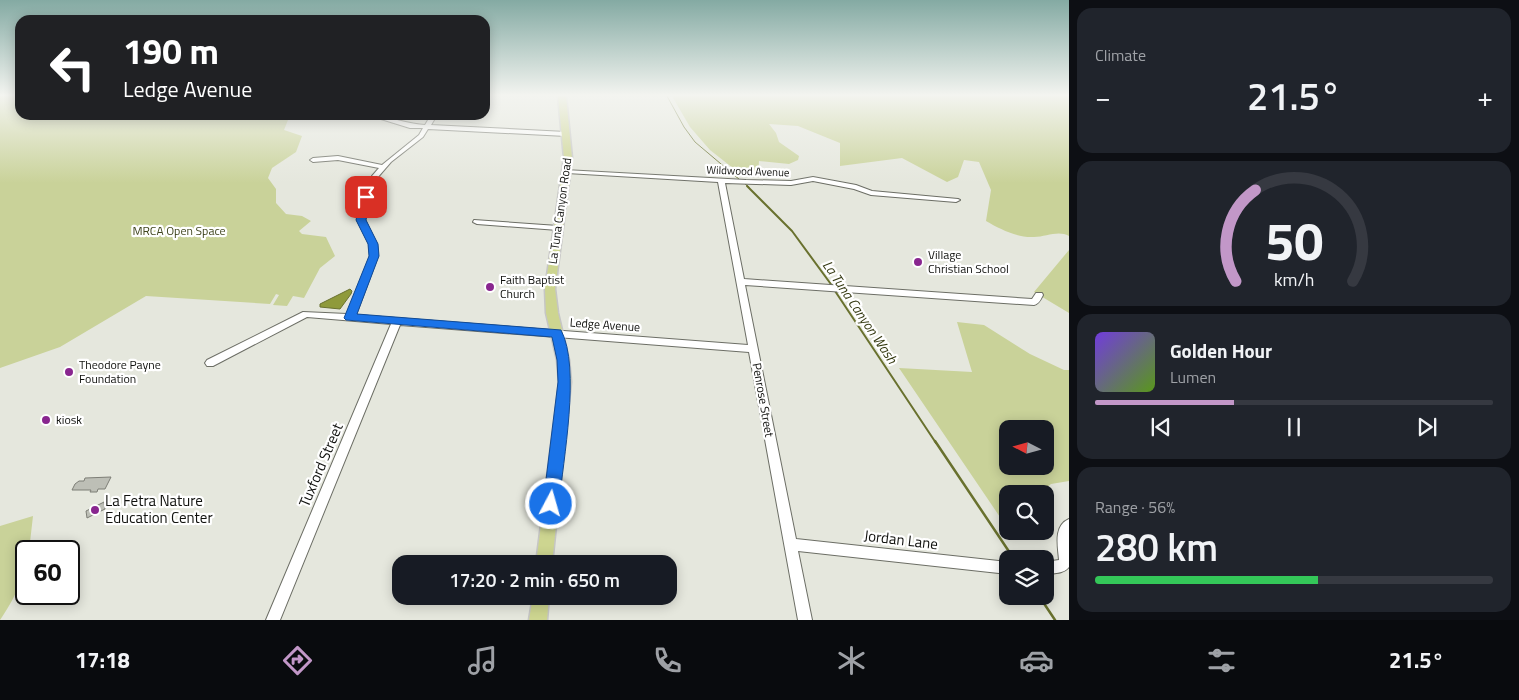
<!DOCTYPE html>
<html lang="en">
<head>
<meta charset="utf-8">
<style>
	:root { --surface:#171b24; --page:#20242c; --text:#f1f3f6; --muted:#9ea1a6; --line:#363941; --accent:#c297c8 }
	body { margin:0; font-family:"Titillium Web",sans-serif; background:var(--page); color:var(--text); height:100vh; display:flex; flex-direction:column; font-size:19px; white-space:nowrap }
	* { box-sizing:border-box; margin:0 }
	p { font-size:16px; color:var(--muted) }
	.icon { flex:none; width:28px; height:28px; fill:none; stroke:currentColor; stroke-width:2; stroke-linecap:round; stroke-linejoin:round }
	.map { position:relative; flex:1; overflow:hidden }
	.sheet { display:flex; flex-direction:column; gap:8px; padding:8px; background:#0d0f14; width:450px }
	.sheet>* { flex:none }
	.guide { position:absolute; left:15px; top:15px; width:475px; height:105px; border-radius:15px; box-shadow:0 2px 12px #0003; background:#202124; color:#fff; overflow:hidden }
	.needle { width:32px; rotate:276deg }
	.controls { position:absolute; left:999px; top:420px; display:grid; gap:10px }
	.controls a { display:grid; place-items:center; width:55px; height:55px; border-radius:10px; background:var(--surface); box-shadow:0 2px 12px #0003; font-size:25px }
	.speed { position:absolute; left:15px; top:540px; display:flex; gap:10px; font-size:25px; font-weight:700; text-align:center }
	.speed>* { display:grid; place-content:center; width:65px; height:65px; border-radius:50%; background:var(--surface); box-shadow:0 2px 12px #0003; line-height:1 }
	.speed .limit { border:2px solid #111; border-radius:8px; background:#fff; color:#111 }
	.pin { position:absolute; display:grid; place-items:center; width:42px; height:42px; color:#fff; margin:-21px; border-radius:10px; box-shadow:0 2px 8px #0006 }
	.me { position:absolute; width:55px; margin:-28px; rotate:6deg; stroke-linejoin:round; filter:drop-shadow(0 0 4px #0008) }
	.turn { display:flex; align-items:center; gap:18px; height:105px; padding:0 25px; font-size:22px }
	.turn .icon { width:65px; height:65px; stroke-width:2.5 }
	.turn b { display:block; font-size:35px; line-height:42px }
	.big { font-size:38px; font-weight:600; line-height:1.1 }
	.sheet .tile { flex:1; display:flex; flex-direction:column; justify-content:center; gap:8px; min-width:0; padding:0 18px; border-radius:15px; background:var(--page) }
	.sheet .dial { align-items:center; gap:0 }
	.dial svg { height:130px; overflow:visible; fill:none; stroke:var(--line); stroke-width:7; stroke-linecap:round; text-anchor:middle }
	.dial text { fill:var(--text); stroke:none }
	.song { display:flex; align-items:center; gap:15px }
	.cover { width:60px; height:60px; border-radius:8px; background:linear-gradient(135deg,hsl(260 70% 55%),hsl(90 70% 35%)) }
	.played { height:5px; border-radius:2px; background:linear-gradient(90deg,var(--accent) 35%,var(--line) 35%) }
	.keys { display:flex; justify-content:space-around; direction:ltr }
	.heat { display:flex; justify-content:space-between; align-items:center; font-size:28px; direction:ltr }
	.charge { height:8px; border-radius:4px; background:linear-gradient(90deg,#34c759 56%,var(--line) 0) }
	.trip { position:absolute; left:392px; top:555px; width:285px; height:50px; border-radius:15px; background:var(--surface); box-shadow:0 2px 12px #0003; font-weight:600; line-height:50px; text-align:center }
	.menu { display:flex; height:80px; justify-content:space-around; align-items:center; background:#090b0e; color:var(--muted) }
	.menu .icon { width:35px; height:35px }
	.menu .on { color:var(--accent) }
	.menu b { font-size:22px; color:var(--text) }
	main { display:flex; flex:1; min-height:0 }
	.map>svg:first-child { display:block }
	.green { fill:#c9d299; fill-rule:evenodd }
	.water { fill:#8f9a3b; stroke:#69712e }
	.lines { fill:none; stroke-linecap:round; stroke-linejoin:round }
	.stream-far2 { stroke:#69712e; stroke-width:1 }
	.stream-far1 { stroke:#69712e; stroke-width:2 }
	.stream { stroke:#69712e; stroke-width:2.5 }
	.building { fill:#bdbfb6; stroke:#7d7e76 }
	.minor-casing { stroke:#6c6e65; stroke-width:2 }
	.major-casing { stroke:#c6c6c5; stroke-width:3 }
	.minor { fill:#fff; fill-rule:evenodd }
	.major { fill:#cdd590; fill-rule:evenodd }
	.route { fill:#1a73e8; stroke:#114b97 }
	.poi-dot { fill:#89268f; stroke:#fff; stroke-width:2 }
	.labels { text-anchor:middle; stroke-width:4.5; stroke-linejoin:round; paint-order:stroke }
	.far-street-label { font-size:11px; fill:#10110e; stroke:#fff }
	.street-label { font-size:12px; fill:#10110e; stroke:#fff }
	.park-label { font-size:12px; fill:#40451e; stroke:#fff }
	.poi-label { font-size:12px; fill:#10110e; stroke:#fff; text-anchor:start }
	.water-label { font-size:14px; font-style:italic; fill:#363b13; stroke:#fff }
	.near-street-label { font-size:15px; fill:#10110e; stroke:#fff }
	.near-poi-label { font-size:15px; fill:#10110e; stroke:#fff; text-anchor:start }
</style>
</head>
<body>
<main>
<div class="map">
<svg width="1069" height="620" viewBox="0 0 1069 620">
	<rect width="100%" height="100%" fill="#e5e7dd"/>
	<path class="green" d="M0 96H20V115H290L284 130 302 136 296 152 272 168 268 178 276 189V203L286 214 302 216 311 221 299 231 302 234 326 237 335 256 320 268 304 298 293 296 287 306 273 305 279 295 276 294 270 304 146 296 60 347 0 368Z
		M672 96H1069V236C1058 230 1046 237 1034 237 1017 238 1000 229 986 221L991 190 979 162 964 160 958 177 947 182 902 158 840 166V143L798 126 769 124 776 133 779 142 799 156 798 160 789 164 759 161 758 176H743L710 150 690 127Z
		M1069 250V313L1034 292Z
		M957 322 984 325 1030 354 1064 370H1069V481L1051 484 1039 494H1008L1007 523H1004L899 368 972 372ZM1008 429H1045V466H1008Z
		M33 516 29 551H26C26 576 14 600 0 620V526Z"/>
	<path class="water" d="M350 289 352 291 351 294 340 309 320 307V304Z"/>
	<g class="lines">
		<path class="stream-far2" d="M667 96 684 127 695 142 740 180
			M744 183 749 187"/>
		<path class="stream-far1" d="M747 186 792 231 833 287
			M835 291 936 443"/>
		<path class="stream" d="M935 441 1014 559
			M1039 596 1055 620"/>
	</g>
	<path class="building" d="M111 477 105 489H98L97 492H90L91 490H72L75 484 79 481H84L85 478Z
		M104 502 105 509 87 518 86 511Z"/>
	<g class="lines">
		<defs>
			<path id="minor" d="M368 115C387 115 405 124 425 125L431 115H437L431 125 566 132 569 134 566 136 428 129 423 137 391 162 378 177 370 197 365 220 377 244 378 256 356 315 748 345 718 182 567 173 564 171 565 170 746 180 791 181 813 177 856 185 872 191 958 199 960 200 956 202 871 195 854 189 813 181 791 185 725 183 744 279 1032 299 1036 293H1042L1043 295C1041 299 1039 304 1034 305L745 285 796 539 1008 562V574L798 551 812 620H798L749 352 400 325 280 620H266L391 324 307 317 213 366H207L205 363 207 360 303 312 347 314 370 256 369 244 357 220 362 197 372 176 379 168 338 160 313 162 310 160 313 158 338 156 382 165 419 135 423 128H410Z
				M474 220 558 226 562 228 558 230 477 224 473 222Z
				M1069 519V567C1064 574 1053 573 1045 574V562L1059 560C1058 546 1053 526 1069 519Z"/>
			<path id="major" d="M558 96H566L572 158 555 289 558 313 569 360 571 382 552 564H536L559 382 557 360 546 313 545 289 564 158Z
				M533 596H549L547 620H529Z"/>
		</defs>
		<use href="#minor" class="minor-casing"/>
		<use href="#major" class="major-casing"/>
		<use href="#minor" class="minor"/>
		<use href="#major" class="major"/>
	</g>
	<linearGradient id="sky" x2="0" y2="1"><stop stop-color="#84aaa3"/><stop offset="0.52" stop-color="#f3f4f0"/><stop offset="1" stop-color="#f3f4f0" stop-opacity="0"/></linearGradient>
	<rect width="1069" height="183" fill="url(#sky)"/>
	<path class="route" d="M366 194 370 197 366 220 378 244 379 256 357 314 561 330C581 368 563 460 559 504L556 510 551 512 546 510 543 504 558 382 557 360 552 337 346 320 344 318 369 256 368 244 356 220 361 197Z"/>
	<g class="poi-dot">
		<circle cx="918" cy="262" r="5"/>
		<circle cx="490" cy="287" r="5"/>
		<circle cx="69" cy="372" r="5"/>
		<circle cx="46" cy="420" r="5"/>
		<circle cx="95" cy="510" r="5"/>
	</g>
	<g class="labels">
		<g class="far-street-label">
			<text transform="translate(748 171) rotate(2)" y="4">Wildwood Avenue</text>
		</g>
		<g class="street-label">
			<text transform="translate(560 211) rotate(-82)" y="4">La Tuna Canyon Road</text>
			<text transform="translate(605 325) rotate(4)" y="4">Ledge Avenue</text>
			<text transform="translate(763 400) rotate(80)" y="4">Penrose Street</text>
		</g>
		<g class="park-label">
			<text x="179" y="235">MRCA Open Space</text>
		</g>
		<g class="poi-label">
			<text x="928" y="259">Village<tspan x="928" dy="14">Christian School</tspan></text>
			<text x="500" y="284">Faith Baptist<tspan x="500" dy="14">Church</tspan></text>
			<text x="79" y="369">Theodore Payne<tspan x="79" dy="14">Foundation</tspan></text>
			<text x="56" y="424">kiosk</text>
		</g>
		<g class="water-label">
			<text transform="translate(860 312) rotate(56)" y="5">La Tuna Canyon Wash</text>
		</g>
		<g class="near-street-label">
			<text transform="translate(321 465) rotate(-67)" y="5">Tuxford Street</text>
			<text transform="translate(901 540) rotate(7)" y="5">Jordan Lane</text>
		</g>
		<g class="near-poi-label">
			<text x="105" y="506">La Fetra Nature<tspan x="105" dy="17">Education Center</tspan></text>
		</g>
	</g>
</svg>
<div class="controls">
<a><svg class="needle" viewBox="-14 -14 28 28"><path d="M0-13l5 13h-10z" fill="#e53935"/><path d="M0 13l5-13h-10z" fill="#9ea1a6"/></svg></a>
<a><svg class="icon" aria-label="search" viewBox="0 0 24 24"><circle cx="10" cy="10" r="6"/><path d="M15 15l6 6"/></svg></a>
<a><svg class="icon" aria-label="layers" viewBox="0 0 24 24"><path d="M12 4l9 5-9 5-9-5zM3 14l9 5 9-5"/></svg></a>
</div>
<div class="speed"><div class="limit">60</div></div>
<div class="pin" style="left:366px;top:197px;background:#d93025"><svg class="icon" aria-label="arrive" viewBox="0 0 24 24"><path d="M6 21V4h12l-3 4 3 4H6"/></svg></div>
<svg class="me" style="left:551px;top:504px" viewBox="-20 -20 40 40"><circle r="17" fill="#1a73e8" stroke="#fff" stroke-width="3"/><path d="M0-11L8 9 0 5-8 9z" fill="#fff"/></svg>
<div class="trip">17:20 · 2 min · 650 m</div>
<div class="guide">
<div class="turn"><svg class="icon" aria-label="left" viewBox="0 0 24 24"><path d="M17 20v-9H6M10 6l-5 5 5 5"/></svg><div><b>190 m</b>Ledge Avenue</div></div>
</div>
</div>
<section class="sheet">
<div class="tile"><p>Climate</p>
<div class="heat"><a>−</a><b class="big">21.5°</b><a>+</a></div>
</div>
<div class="tile dial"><svg viewBox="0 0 100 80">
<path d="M14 69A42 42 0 1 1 86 69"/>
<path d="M14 69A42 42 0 0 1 26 13" stroke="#c297c8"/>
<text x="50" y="56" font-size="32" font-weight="700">50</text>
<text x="50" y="72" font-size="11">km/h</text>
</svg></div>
<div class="tile">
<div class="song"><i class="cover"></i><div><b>Golden Hour</b><p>Lumen</p></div></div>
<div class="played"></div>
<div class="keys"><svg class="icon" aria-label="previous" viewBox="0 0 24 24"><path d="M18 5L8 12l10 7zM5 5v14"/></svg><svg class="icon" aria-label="pause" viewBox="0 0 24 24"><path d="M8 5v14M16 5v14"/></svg><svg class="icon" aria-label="next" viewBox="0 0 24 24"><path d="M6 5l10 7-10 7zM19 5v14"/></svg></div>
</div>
<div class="tile"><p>Range · 56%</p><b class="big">280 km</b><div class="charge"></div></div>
</section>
</main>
<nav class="menu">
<b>17:18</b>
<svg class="icon on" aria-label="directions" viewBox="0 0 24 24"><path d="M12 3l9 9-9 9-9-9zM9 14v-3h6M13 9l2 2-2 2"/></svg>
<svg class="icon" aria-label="music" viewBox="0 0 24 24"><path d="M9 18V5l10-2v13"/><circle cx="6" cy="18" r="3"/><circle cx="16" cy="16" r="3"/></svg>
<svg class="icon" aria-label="phone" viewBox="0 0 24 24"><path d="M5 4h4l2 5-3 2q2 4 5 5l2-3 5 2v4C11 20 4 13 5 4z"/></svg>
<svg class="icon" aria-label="climate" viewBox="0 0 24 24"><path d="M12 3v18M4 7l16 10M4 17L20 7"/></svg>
<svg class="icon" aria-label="car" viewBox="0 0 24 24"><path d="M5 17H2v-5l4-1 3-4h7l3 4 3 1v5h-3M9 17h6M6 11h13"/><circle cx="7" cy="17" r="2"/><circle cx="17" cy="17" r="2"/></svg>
<svg class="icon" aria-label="filters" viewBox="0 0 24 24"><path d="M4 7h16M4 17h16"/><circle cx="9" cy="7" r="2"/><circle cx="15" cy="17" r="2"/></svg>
<b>21.5°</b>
</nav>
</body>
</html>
